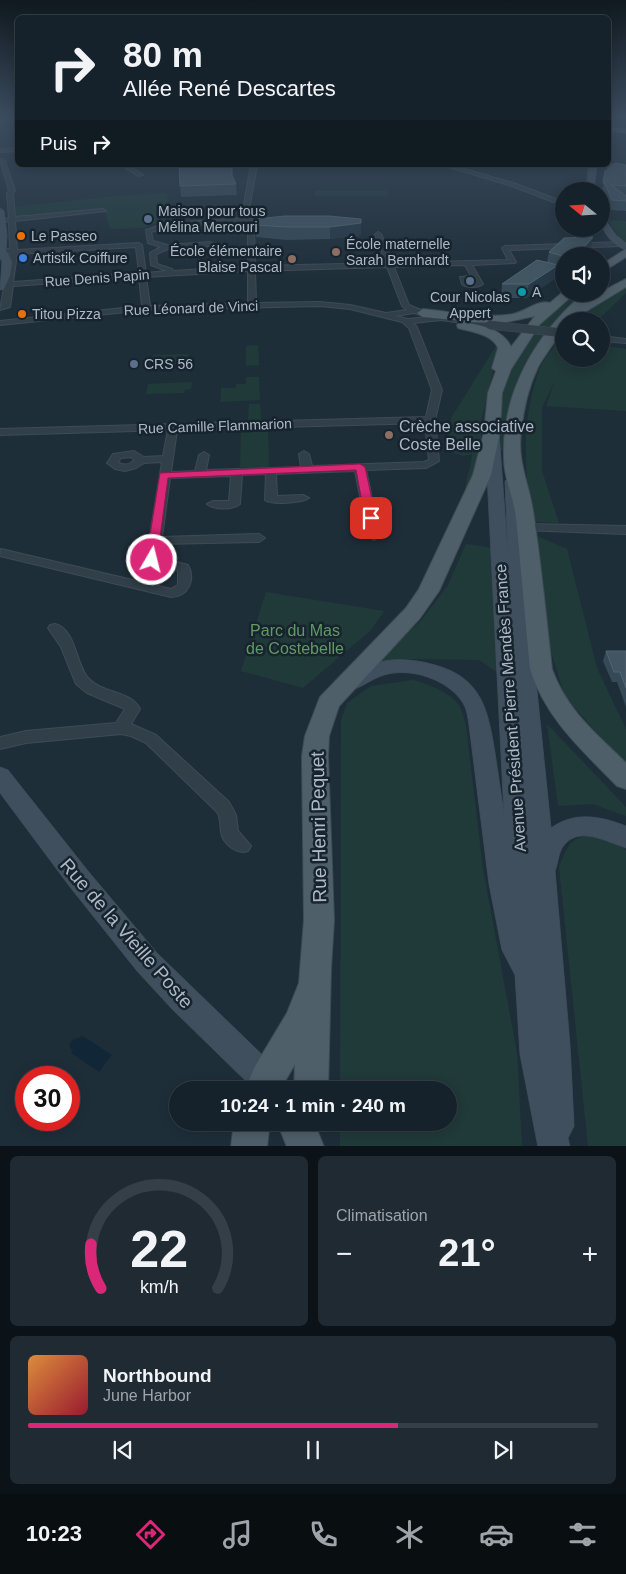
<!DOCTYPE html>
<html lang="fr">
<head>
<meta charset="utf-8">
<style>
	:root { --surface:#16222b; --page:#1f2a33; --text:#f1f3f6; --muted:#9ea4a9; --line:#353f47; --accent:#db2777 }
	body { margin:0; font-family:Helvetica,sans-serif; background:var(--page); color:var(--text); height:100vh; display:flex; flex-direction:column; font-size:19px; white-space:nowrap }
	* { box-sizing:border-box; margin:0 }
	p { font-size:16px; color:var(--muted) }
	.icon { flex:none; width:28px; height:28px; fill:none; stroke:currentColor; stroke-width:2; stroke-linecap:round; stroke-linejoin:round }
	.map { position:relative; height:1146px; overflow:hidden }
	.drawer { display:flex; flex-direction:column; gap:10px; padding:10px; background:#0c1318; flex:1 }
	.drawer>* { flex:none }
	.guide { position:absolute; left:15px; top:15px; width:596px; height:152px; border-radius:8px; box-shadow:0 2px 12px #0003,0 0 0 1px var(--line); background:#16222b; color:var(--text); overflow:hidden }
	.needle { width:32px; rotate:288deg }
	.controls { position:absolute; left:555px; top:182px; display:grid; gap:10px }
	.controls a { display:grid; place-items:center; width:55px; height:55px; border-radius:50%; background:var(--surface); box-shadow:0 2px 12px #0003,0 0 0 1px var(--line); font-size:25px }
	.speed { position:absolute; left:15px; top:1066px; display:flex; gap:10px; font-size:25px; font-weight:700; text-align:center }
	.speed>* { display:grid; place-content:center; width:65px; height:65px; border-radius:50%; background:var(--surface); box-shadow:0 2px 12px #0003,0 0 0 1px var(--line); line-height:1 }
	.speed .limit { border:8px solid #d22; background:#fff; color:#111 }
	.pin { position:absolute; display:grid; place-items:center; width:42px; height:42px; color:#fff; margin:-21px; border-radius:10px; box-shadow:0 2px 8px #0006 }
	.me { position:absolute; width:55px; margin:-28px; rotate:8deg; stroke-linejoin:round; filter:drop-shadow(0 0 4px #0008) }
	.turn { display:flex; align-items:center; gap:18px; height:105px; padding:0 25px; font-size:22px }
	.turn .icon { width:65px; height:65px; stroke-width:2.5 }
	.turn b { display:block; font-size:35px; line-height:42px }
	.then { display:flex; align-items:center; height:48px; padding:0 25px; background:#0003; gap:10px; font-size:19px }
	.big { font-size:38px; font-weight:700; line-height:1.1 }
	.drawer .tile { flex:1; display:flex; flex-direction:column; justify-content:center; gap:8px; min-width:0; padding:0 18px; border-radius:8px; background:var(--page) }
	.drawer .dial { align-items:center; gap:0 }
	.dial svg { height:130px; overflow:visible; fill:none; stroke:var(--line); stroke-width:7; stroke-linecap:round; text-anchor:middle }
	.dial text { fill:var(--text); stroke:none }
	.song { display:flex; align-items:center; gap:15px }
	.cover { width:60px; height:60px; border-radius:8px; background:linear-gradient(135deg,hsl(30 70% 55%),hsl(350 70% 35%)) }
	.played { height:5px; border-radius:2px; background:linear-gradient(90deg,var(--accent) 65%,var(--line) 65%) }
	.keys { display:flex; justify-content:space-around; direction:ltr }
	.heat { display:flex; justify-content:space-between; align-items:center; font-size:28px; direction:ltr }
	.drawer .tiles { flex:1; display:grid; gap:10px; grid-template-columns:1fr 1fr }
	.tile:last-child { grid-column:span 2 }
	.trip { position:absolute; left:169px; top:1081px; width:288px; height:50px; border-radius:25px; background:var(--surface); box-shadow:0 2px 12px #0003,0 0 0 1px var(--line); font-weight:700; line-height:50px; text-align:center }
	.tabs { display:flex; height:80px; justify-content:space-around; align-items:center; background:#090e11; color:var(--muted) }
	.tabs .icon { width:35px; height:35px }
	.tabs .current { color:var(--accent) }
	.tabs b { font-size:22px; color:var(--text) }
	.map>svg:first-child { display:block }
	.green { fill:#203a39 }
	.water { fill:#112737 }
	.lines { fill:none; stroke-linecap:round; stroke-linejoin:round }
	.stream { stroke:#112737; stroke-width:2 }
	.minor-casing { stroke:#3e4b56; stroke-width:2 }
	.secondary-casing { stroke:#3e4b56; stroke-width:1 }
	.primary-casing { stroke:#3e4b56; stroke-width:2 }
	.minor { fill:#313f49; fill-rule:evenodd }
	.secondary { fill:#3f4f5d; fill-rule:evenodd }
	.primary { fill:#4f5f6a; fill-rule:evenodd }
	.minor-bridge-casing { stroke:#3e4b56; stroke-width:9; stroke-linecap:butt }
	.minor-bridge { stroke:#313f49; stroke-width:8 }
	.wall { fill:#354956 }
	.shaded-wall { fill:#263946 }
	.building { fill:#425562; stroke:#526572 }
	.route { fill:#db2777; stroke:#8e194d }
	.service-dot { fill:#5c6f8a; stroke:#17242e; stroke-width:2 }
	.food-dot { fill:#e8710a; stroke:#17242e; stroke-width:2 }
	.education-dot { fill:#8d6e63; stroke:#17242e; stroke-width:2 }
	.shop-dot { fill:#3f7fe0; stroke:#17242e; stroke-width:2 }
	.culture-dot { fill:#0f9aa8; stroke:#17242e; stroke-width:2 }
	.labels { text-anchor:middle; stroke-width:5; stroke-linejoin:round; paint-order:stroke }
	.far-poi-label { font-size:14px; fill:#abbac6; stroke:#17242e; text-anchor:start }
	.far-street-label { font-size:14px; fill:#abbac6; stroke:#17242e }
	.poi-label { font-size:16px; fill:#abbac6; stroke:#17242e; text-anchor:start }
	.park-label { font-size:16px; fill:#619964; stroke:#17242e }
	.street-label { font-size:16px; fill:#abbac6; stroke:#17242e }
	.near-street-label { font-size:19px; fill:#abbac6; stroke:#17242e }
</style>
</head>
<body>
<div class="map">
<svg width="626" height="1147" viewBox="0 0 626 1147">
	<rect width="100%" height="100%" fill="#1e2e39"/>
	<path class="green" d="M315 191H387L388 196H315Z
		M167 193 170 223 151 224 144 228 110 229 104 209 14 218 13 207 116 196Z
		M607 220 626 221V243L624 244Z
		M626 286V293L598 320 574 321 586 310Z
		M574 294H584L548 329 536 327 550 313Z
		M533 333 544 335C522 371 507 407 504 450H500L502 395 509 370Z
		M559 339 564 340V359H601V345L626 349V411L546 406 555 380 542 408V471L559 523 538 522 532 519C524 468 521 418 540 368 544 358 553 349 559 339Z
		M258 345 259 365 246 366V346Z
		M496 346 498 350 481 422V452L476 470 466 495C463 480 472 469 472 454L463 456 447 451 451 418Z
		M188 354 189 357 194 358V364L151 365 153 355Z
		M246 377H259L260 400 220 402 221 388H236V384H246Z
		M192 382 191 389 185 390 184 393 146 394 148 384Z
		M249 404H260L261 420 287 419V421L180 424 177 422 248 420Z
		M241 432H268L269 467H240Z
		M537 536 567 549 597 668 626 729V765L565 697 545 632Z
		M466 544 493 548 498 673 479 660 422 659H405L360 671 420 622 448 585Z
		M266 592 384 611 371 630 303 688 241 671Z
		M413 680C426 683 454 694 460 707 463 713 464 720 466 726L483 869 517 1053 522 1146H340V1123L448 1122V1090H340L341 721 347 703 371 686Z
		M547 724 626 807V816L593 804 558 806Z
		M599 835 626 850V1146H588L559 867C569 842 571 836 599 835Z"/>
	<path class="water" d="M83 1036 112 1055 99 1072 71 1053 72 1050 69 1046 72 1040Z"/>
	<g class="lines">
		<path class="stream" d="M606 167 626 170"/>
		<defs>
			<path id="minor" d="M18 148V151L0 152V150Z
				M0 159 5 161 15 191 13 193 15 217 103 209 106 211 15 221 17 250 139 243 142 245 146 273 167 271 151 265 150 253 161 247 148 243 146 230 167 223 247 218 244 204 251 165H257L250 204 253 219 258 222 254 228 255 266 386 263 375 234 378 232 381 234 393 263 508 260 502 248 505 246 621 242 624 244 621 246 509 250 516 262 515 263 472 265 483 284C478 288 467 288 462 284L460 277 471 276 465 265 394 267 409 305C434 317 463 319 490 323L494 325 490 327 441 320 413 323 417 327 442 390 435 420 439 461 426 468 366 470 380 536 374 540 368 536 355 471 276 474 277 496 303 495 309 498C303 503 271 505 265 500L266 474 242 475 240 504C233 510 214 510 207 504L213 501H229L231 476 170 478 162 537 259 534 265 538 259 542 160 544 158 560H169L188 565C196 580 188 597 171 597L0 556 1 549 171 589 178 585V570L149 567 146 560 162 462 144 463 136 468 125 471 115 469 107 463 113 454 134 451 144 457 163 456 168 430 0 435V429L426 417 432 390 409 328 402 322 350 309 320 306 146 310 0 325V321L142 306 139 277 13 286 10 307 0 310 10 253 0 252V248L10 249 9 222 3 220 9 218 7 193 9 191ZM245 222 244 224 247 226 251 223 248 228V251L209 242 167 245 153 241 151 232 168 227ZM209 246 248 255V266L173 271 172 269 157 264 156 254 168 249ZM136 247 139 273 13 282 17 254ZM387 267 402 306 407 310 386 313 350 305 320 302 256 303 255 271ZM248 271V303L150 306 146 277ZM414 313 427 317 408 319 395 316ZM425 423 429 460 424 462 312 466 309 454 304 451 299 454 301 467 206 470 209 455 204 452 199 455 195 471 171 472 177 430ZM132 457 134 461C128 465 124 466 118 462L121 458Z
				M609 164 626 166V170L598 165Z
				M121 165H128L143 175 138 176Z
				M442 165H451L516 184 564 202V206L512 186Z
				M601 336 626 339V343L601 341Z
				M526 524 626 526V534L522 530 520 528 522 526Z
				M55 624C76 629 76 665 88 678 103 694 130 690 140 709L131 724 156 735 229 802 236 815 238 831 251 846 248 851C237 855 223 844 221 832 220 825 221 818 217 812L146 743 131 736 121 734 26 743 0 749V737L26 731 116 723 125 709 87 693 76 684 61 647 48 628 50 625Z"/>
			<path id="secondary" d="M589 165H597L594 191H586Z
				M0 208 4 211 7 235 6 250 12 262 10 276 4 289 0 290 2 262 0 258Z
				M601 217 604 218 616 235 626 243V250C612 245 601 232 601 217Z
				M492 429 499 433 508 555 505 481 508 478H518L521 481 532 642 551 828C575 811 600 816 626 826V848C607 842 577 824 562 848 558 855 558 864 555 871L570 1045 574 1126 568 1138 570 1147H538L520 1054 515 975 502 950 489 884 469 725C468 718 467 709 463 703 448 679 410 667 384 675 371 679 361 688 349 691L342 689 339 684C348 669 377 661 393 660 408 659 421 661 435 665 482 678 488 710 495 753 498 773 501 794 504 814L485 433Z
				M0 767 8 770 88 871 157 953 277 1069 281 1080 277 1090H255L172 1009 137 971 70 887 0 793Z"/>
			<path id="primary" d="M609 127 626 129V133L609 131Z
				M626 249V257L601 273V265Z
				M626 279V287L585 312H577L569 321H564C564 332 544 355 538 367 528 388 523 410 521 433 517 461 529 484 533 511 541 563 546 616 552 669 567 711 596 733 626 763V789L617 786C582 750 546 719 530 669 525 619 521 568 516 518 514 498 504 479 504 459 501 394 535 335 583 294H596L595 296 601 294V292Z
				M564 291V294H574L540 324 511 369 502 393 500 432 491 475 439 591 420 618 339 706 329 736 328 756 334 920 331 968 328 1090H294L295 1064 280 1090H245L254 1068 287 1013 299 983 304 920 302 756 305 736 320 697 406 608 419 589 473 475 484 432 488 393 496 371 492 368 498 348C492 334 472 332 458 328L457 325 462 321 423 317 417 313 423 309C453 312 484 319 513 314 525 312 539 299 550 303ZM535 316 511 347C503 329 482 326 465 322L502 323Z
				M234 1122H270L267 1147H231Z
				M277 1122H314L324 1147H287Z"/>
		</defs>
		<use href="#minor" class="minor-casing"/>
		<use href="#secondary" class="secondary-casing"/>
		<use href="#primary" class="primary-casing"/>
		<use href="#minor" class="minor"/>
		<use href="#secondary" class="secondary"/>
		<use href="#primary" class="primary"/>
		<defs>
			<path id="minor-bridge" d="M490 325 564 333"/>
		</defs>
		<use href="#minor-bridge" class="minor-bridge-casing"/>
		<use href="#minor-bridge" class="minor-bridge"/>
	</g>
	<path class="wall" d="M179 165 196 166 232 175 236 184 237 195 181 197Z
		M626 165V195H625L626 196V211L610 210 604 193H602L605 171Z
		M329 216 361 235 330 239 286 240 256 237V219Z
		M591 249 564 256V267L560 269 557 268 556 278 526 298H501L502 284 547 262 549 252Z
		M606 651H626V707L617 682H612L603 661Z"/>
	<path class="shaded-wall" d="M361 223V235L330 239V227Z
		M593 237 591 249 584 256H564V267L560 269 562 256Z
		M558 265 556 278 526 298 529 284Z"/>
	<path class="building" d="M616 163 626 165V186L611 185 626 196V201L612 200 605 183H603L605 171Z
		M179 165H195L196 166 232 165V175L236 184 180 186Z
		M285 216H329L361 219V223L330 227H286L256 225V219Z
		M593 237 584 247 562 256 549 252 564 238Z
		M537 260 558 265 529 284H502Z
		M606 651H626V688L620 672H614Z"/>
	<linearGradient id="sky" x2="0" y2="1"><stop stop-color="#10191f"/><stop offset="0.42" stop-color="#3b4c5f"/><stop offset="1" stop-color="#3b4c5f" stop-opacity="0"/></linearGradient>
	<rect width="626" height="279" fill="url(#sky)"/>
	<path class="route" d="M360 464 365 467 376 518 371 522 365 518 356 470 168 478 157 560 152 564 146 560 160 473Z"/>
	<g class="service-dot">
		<circle cx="148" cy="219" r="5"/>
		<circle cx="470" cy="281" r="5"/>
		<circle cx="134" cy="364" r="5"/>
	</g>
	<g class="food-dot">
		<circle cx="21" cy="236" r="5"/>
		<circle cx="22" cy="314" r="5"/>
	</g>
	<g class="education-dot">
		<circle cx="336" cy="252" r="5"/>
		<circle cx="292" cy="259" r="5"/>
		<circle cx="389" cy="435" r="5"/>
	</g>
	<circle class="shop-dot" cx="23" cy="258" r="5"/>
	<circle class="culture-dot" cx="522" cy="292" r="5"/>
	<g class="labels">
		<g class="far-poi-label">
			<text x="158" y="216">Maison pour tous<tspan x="158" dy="16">Mélina Mercouri</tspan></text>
			<text x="31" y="241">Le Passeo</text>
			<text x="346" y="249">École maternelle<tspan x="346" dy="16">Sarah Bernhardt</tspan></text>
			<text x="282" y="256" text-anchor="end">École élémentaire<tspan x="282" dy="16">Blaise Pascal</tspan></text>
			<text x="33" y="263">Artistik Coiffure</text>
			<text x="532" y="297">A</text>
			<text x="470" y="302" text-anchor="middle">Cour Nicolas<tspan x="470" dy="16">Appert</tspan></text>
			<text x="32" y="319">Titou Pizza</text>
			<text x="144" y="369">CRS 56</text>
		</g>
		<g class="far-street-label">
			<text transform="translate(97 278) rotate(-4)" y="5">Rue Denis Papin</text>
			<text transform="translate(191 308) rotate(-2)" y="5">Rue Léonard de Vinci</text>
			<text transform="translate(215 426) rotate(-2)" y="5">Rue Camille Flammarion</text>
		</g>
		<g class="poi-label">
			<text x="399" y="432">Crèche associative<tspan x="399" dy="18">Coste Belle</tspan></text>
		</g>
		<g class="park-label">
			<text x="295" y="636">Parc du Mas<tspan x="295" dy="18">de Costebelle</tspan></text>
		</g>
		<g class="street-label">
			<text transform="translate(510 708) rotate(-94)" y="6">Avenue Président Pierre Mendès France</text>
		</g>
		<g class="near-street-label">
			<text transform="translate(318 827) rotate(-91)" y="7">Rue Henri Pequet</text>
			<text transform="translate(127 933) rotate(49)" y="7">Rue de la Vieille Poste</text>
		</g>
	</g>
</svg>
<div class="controls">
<a><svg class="needle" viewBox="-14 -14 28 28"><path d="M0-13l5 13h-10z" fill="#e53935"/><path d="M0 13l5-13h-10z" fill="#9ea4a9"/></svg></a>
<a><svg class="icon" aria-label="sound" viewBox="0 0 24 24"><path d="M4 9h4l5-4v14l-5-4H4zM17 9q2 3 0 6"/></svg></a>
<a><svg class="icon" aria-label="search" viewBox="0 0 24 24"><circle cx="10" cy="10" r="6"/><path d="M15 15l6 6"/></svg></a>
</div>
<div class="speed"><div class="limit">30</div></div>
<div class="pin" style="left:371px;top:518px;background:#d93025"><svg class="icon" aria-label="arrive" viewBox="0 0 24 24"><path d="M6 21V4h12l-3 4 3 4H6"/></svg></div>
<svg class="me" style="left:152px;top:560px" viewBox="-20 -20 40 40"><circle r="17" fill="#db2777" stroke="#fff" stroke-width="3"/><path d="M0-11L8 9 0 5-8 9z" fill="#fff"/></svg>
<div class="trip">10:24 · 1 min · 240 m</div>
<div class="guide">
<div class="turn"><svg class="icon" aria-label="right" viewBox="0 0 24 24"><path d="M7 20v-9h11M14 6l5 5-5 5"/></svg><div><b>80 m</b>Allée René Descartes</div></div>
<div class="then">Puis<svg class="icon" aria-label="right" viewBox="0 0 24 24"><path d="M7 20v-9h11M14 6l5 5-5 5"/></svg></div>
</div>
</div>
<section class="drawer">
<div class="tiles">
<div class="tile dial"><svg viewBox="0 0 100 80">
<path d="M14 69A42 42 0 1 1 86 69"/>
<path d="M14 69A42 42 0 0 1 8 42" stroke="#db2777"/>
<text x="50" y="56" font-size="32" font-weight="700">22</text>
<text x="50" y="72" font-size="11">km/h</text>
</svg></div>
<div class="tile"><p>Climatisation</p>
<div class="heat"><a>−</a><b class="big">21°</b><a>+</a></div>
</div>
<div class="tile">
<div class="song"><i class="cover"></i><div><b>Northbound</b><p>June Harbor</p></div></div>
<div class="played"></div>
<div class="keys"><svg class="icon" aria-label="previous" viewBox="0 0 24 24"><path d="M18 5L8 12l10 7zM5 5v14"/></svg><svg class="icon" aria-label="pause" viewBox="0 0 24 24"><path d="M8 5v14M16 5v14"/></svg><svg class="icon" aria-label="next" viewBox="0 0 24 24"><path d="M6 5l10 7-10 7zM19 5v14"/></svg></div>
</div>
</div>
</section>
<nav class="tabs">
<b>10:23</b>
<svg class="icon current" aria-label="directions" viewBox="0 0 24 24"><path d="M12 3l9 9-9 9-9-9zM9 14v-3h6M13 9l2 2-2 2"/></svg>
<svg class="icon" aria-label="music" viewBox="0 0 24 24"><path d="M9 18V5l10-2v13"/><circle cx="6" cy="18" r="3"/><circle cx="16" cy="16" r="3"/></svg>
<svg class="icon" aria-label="phone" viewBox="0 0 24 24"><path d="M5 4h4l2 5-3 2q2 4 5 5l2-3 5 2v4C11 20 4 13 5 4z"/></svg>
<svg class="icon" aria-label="climate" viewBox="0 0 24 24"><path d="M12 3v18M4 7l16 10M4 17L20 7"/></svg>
<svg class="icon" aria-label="car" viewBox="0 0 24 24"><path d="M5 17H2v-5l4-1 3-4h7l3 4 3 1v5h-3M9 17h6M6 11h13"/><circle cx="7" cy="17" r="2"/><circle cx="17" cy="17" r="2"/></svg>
<svg class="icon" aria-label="filters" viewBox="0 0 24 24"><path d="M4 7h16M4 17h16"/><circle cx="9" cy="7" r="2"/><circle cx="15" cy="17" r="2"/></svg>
</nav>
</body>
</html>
